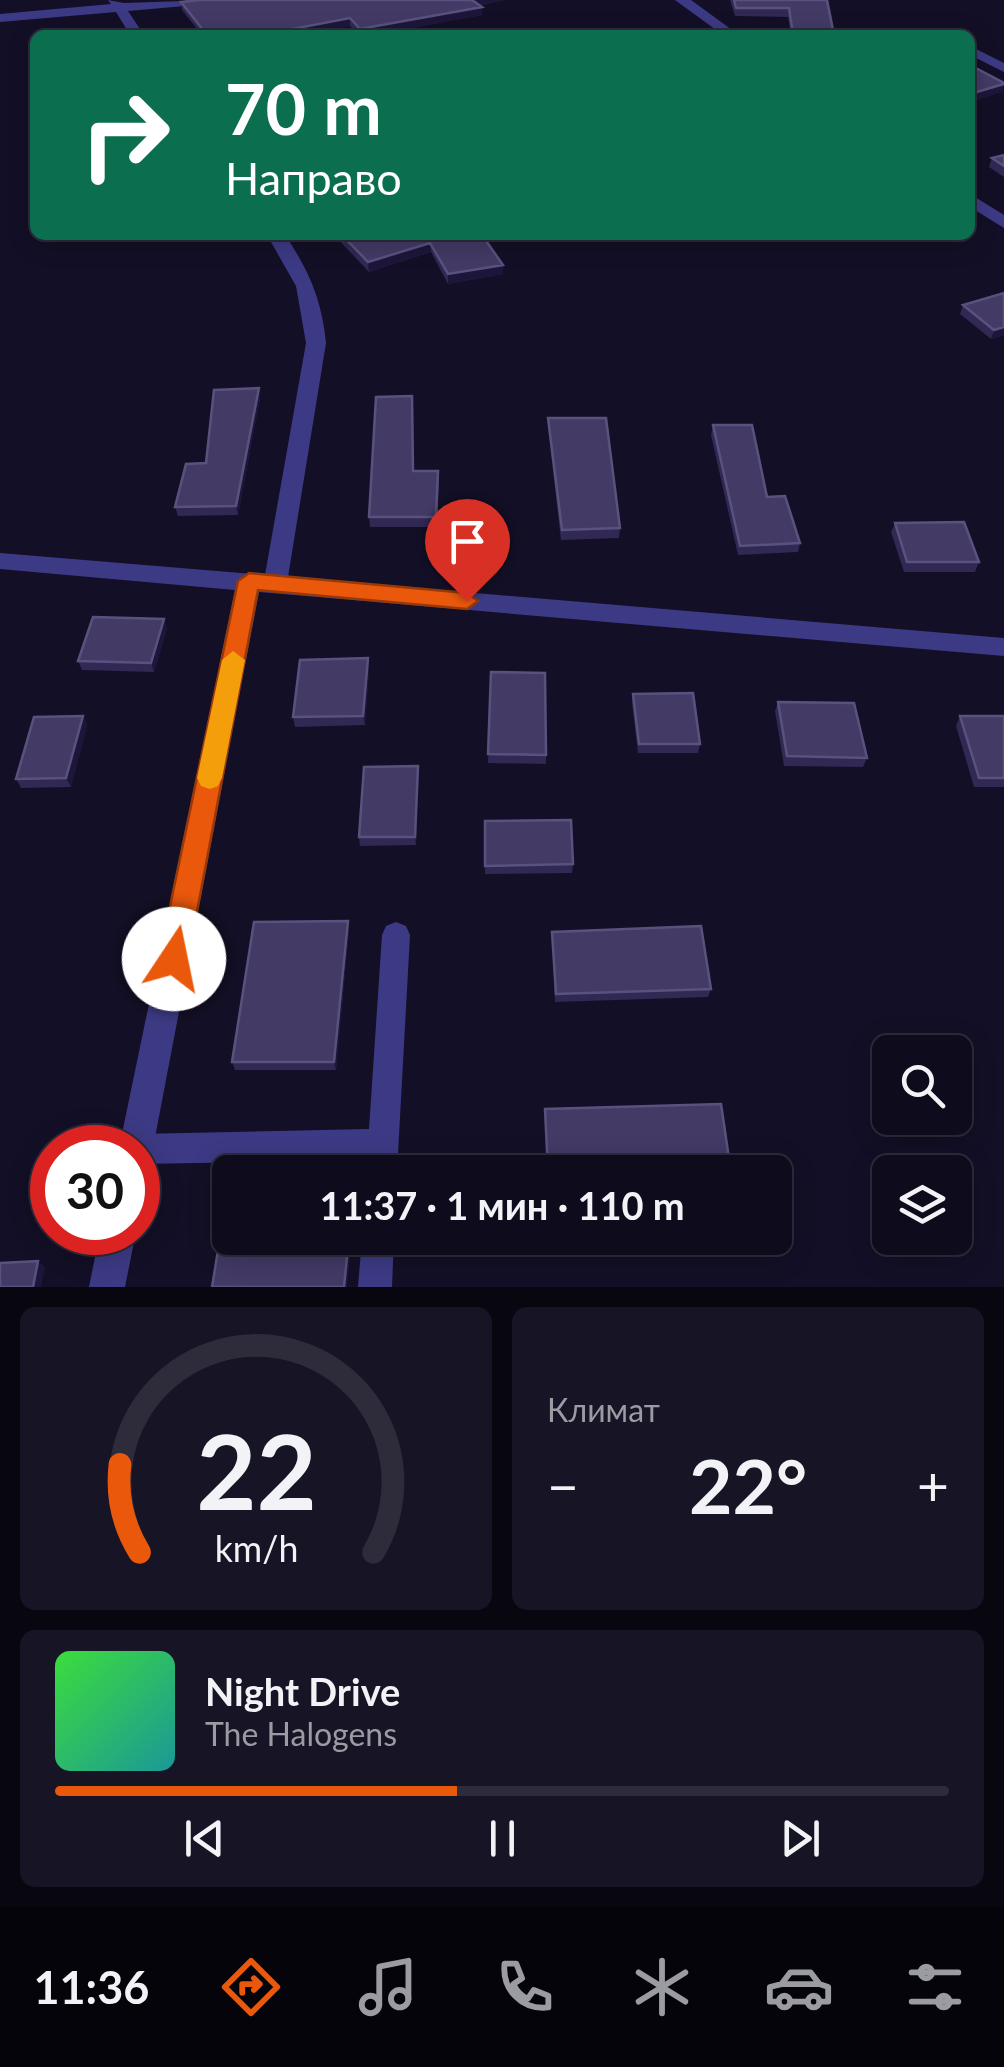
<!DOCTYPE html>
<html lang="ru">
<head>
<meta charset="utf-8">
<style>
	:root { --surface:#0e0b1c; --page:#171425; --text:#f1f3f6; --muted:#9b9ba3; --line:#2e2b3b; --accent:#ea580c }
	body { margin:0; font-family:Lato,sans-serif; background:var(--page); color:var(--text); height:100vh; display:flex; flex-direction:column; font-size:38px; white-space:nowrap }
	* { box-sizing:border-box; margin:0 }
	p { font-size:32px; color:var(--muted) }
	.icon { flex:none; width:55px; height:55px; fill:none; stroke:currentColor; stroke-width:2; stroke-linecap:round; stroke-linejoin:round }
	.map { position:relative; height:1287px; overflow:hidden }
	.drawer { display:flex; flex-direction:column; gap:20px; padding:20px; background:#08060f; flex:1 }
	.drawer>* { flex:none }
	.banner { position:absolute; left:30px; top:30px; width:945px; height:210px; border-radius:15px; box-shadow:0 5px 25px #0003,0 0 0 2px var(--line); background:#0b6e4f; color:#fff; overflow:hidden }
	.tools { position:absolute; left:872px; top:1035px; display:grid; gap:20px }
	.tools a { display:grid; place-items:center; width:100px; height:100px; border-radius:15px; background:var(--surface); box-shadow:0 5px 25px #0003,0 0 0 2px var(--line); font-size:50px }
	.speed { position:absolute; left:30px; top:1125px; display:flex; gap:20px; font-size:50px; font-weight:700; text-align:center }
	.speed>* { display:grid; place-content:center; width:130px; height:130px; border-radius:50%; background:var(--surface); box-shadow:0 5px 25px #0003,0 0 0 2px var(--line); line-height:1 }
	.speed .limit { border:15px solid #d22; background:#fff; color:#111 }
	.pin { position:absolute; display:grid; place-items:center; width:85px; height:85px; color:#fff; margin:-102px -42px; border-radius:50% 50% 50% 0; rotate:-45deg; box-shadow:0 0 10px #0007 }
	.pin .icon { rotate:45deg }
	.me { position:absolute; width:110px; margin:-55px; rotate:11deg; stroke-linejoin:round; filter:drop-shadow(0 0 8px #0008) }
	.turn { display:flex; align-items:center; gap:35px; height:210px; padding:0 30px; font-size:45px }
	.turn .icon { width:130px; height:130px; stroke-width:2.5 }
	.turn b { display:block; font-size:70px; line-height:85px }
	.big { font-size:75px; font-weight:700; line-height:1.1 }
	.drawer .card { flex:1; display:flex; flex-direction:column; justify-content:center; gap:15px; min-width:0; padding:0 35px; border-radius:15px; background:var(--page) }
	.drawer .dial { align-items:center; gap:0 }
	.dial svg { height:260px; overflow:visible; fill:none; stroke:var(--line); stroke-width:7; stroke-linecap:round; text-anchor:middle }
	.dial text { fill:var(--text); stroke:none }
	.song { display:flex; align-items:center; gap:30px }
	.cover { width:120px; height:120px; border-radius:15px; background:linear-gradient(135deg,hsl(120 70% 55%),hsl(180 70% 35%)) }
	.played { height:10px; border-radius:5px; background:linear-gradient(90deg,var(--accent) 45%,var(--line) 45%) }
	.keys { display:flex; justify-content:space-around; direction:ltr }
	.heat { display:flex; justify-content:space-between; align-items:center; font-size:55px; direction:ltr }
	.drawer .tiles { flex:1; display:grid; gap:20px; grid-template-columns:1fr 1fr }
	.card:last-child { grid-column:span 2 }
	.trip { position:absolute; left:212px; top:1155px; width:580px; height:100px; border-radius:15px; background:var(--surface); box-shadow:0 5px 25px #0003,0 0 0 2px var(--line); font-weight:700; line-height:100px; text-align:center }
	.tabs { display:flex; height:160px; justify-content:space-around; align-items:center; background:#06040b; color:var(--muted) }
	.tabs .icon { width:70px; height:70px }
	.tabs .active { color:var(--accent) }
	.tabs b { font-size:45px; color:var(--text) }
	.map>svg:first-child { display:block }
	.lines { fill:none; stroke-linecap:round; stroke-linejoin:round }
	.lane { fill:#3d3a85; fill-rule:evenodd }
	.street { fill:#3d3a85; fill-rule:evenodd }
	.wall { fill:#312854 }
	.shaded-wall { fill:#1d163a }
	.building { fill:#433a66; stroke:#5a527e; stroke-width:2.5 }
	.route { fill:#ea580c; stroke:#983908; stroke-width:2.5 }
	.slow { fill:#f59e0b }
</style>
</head>
<body>
<div class="map">
<svg width="1004" height="1287" viewBox="0 0 1004 1287">
	<rect width="100%" height="100%" fill="#130f26"/>
	<g class="lines">
		<path class="lane" d="M970 46 1004 63V72L970 55Z
			M396 922 406 926 410 935 397 1172H367V1160L138 1164V1148H123L127 1138 138 1134 369 1129 382 935 386 926Z
			M362 1238H394L392 1287H358Z"/>
		<path class="street" d="M108 0 124 3 214 0 207 4 128 11 144 35H130L116 12 0 22V14L111 4Z
			M675 0H691L739 35H723Z
			M970 194 1004 215V228L970 207Z
			M267 235H285C309 270 322 301 326 343L288 577 1004 638V656L259 592 153 1148 148 1160 138 1165V1148H119L235 590 0 569V553L265 575 306 343 296 286Z
			M100 1232H136L125 1287H89Z"/>
	</g>
	<path class="wall" d="M199 0H505L479 5 482 7V15L373 35H358L350 26 305 35H202L182 10 181 2Z
		M730 0H827L834 35H791L788 17 735 16Z
		M1004 155V177L989 167 992 158Z
		M334 235H482L503 274 448 284 431 252 369 272Z
		M963 305 1004 335 991 339 960 314Z
		M260 398 238 515 178 516 175 507 206 463Z
		M548 418 620 528 619 538 561 540 548 427Z
		M713 425 800 543 798 552 738 555 711 435Z
		M414 471 439 481 437 527H370L369 517Z
		M895 523 979 562 975 572H904L891 532Z
		M167 628 154 672 82 670 78 661Z
		M369 668 365 725 295 727 293 717Z
		M491 672 545 673 546 764 488 763Z
		M633 694 700 744 698 753H638L632 703Z
		M778 702 867 758 863 767 784 766 775 711Z
		M83 716 87 725 71 787 21 788 16 779Z
		M960 716H1004V787H974L956 726Z
		M418 766 416 845 360 846 359 837Z
		M485 821 573 864 572 873 485 874Z
		M349 929 336 1070H235L232 1062Z
		M552 932 711 989 708 997 555 1002Z"/>
	<path class="shaded-wall" d="M470 0H505L470 6Z
		M482 7V15L373 35H360V29Z
		M350 18V26L305 35H261Z
		M1004 84 1003 92 970 102V94Z
		M430 243 431 252 369 272 368 262Z
		M503 265V274L448 284V274Z
		M1004 327V335L991 339 994 330Z
		M259 388 260 398 238 515 236 506Z
		M164 619 167 628 154 672 151 663Z
		M368 658 369 668 365 725 363 716Z
		M83 716 87 725 71 787 66 778Z
		M418 766 419 775 416 845 415 837Z
		M348 921 349 929 336 1070 334 1062Z
		M349 1238H352L347 1287H344Z
		M38 1261 45 1267 41 1287H33Z"/>
	<path class="building" d="M199 0H472L482 7 360 29 350 18 261 35H207L181 2Z
		M734 0H827L834 35H803L792 28 789 8H736Z
		M970 65 1004 83V84L970 94Z
		M1004 155V166L992 158Z
		M342 235H482L503 265 448 274 430 243 368 262Z
		M1004 293V327L994 330 963 305Z
		M259 388 236 506 175 507 186 464 206 463 214 390Z
		M412 396 413 471H438L436 517H369L376 397Z
		M548 418H606L620 528 562 530Z
		M713 425H752L767 497 785 496 800 543 740 546Z
		M964 522 979 562H907L895 523Z
		M93 617 164 619 151 663 78 661Z
		M368 658 363 716 293 717 300 660Z
		M491 672 545 673 546 755 488 754Z
		M693 693 700 744H639L633 694Z
		M778 702 854 703 867 758 787 756Z
		M83 716 66 778 16 779 34 717Z
		M960 716H1004V778H979Z
		M418 766 415 837H359L364 767Z
		M571 820 573 864 485 866V821Z
		M348 921 334 1062H232L254 922Z
		M701 926 711 989 556 994 552 932Z
		M721 1104 731 1172H548L545 1109Z
		M223 1220H230V1238H349L344 1287H212Z
		M38 1261 33 1287H0V1263Z"/>
	<path class="route" d="M249 573 467 593 478 601 467 609 258 590 188 959 183 968 174 972 164 968 159 959 238 581Z"/>
	<path class="slow" d="M233 651 245 660 222 778 218 786 210 789 201 786 197 778 222 660Z"/>
</svg>
<div class="tools">
<a><svg class="icon" aria-label="search" viewBox="0 0 24 24"><circle cx="10" cy="10" r="6"/><path d="M15 15l6 6"/></svg></a>
<a><svg class="icon" aria-label="layers" viewBox="0 0 24 24"><path d="M12 4l9 5-9 5-9-5zM3 14l9 5 9-5"/></svg></a>
</div>
<div class="speed"><div class="limit">30</div></div>
<div class="pin" style="left:467px;top:601px;background:#d93025"><svg class="icon" aria-label="arrive" viewBox="0 0 24 24"><path d="M6 21V4h12l-3 4 3 4H6"/></svg></div>
<svg class="me" style="left:174px;top:959px" viewBox="-20 -20 40 40"><circle r="19" fill="#fff"/><path d="M0-13L10 11 0 6-10 11z" fill="#ea580c"/></svg>
<div class="trip">11:37 · 1 мин · 110 m</div>
<div class="banner">
<div class="turn"><svg class="icon" aria-label="right" viewBox="0 0 24 24"><path d="M7 20v-9h11M14 6l5 5-5 5"/></svg><div><b>70 m</b>Направо</div></div>
</div>
</div>
<section class="drawer">
<div class="tiles">
<div class="card dial"><svg viewBox="0 0 100 80">
<path d="M14 69A42 42 0 1 1 86 69"/>
<path d="M14 69A42 42 0 0 1 8 42" stroke="#ea580c"/>
<text x="50" y="56" font-size="32" font-weight="700">22</text>
<text x="50" y="72" font-size="11">km/h</text>
</svg></div>
<div class="card"><p>Климат</p>
<div class="heat"><a>−</a><b class="big">22°</b><a>+</a></div>
</div>
<div class="card">
<div class="song"><i class="cover"></i><div><b>Night Drive</b><p>The Halogens</p></div></div>
<div class="played"></div>
<div class="keys"><svg class="icon" aria-label="previous" viewBox="0 0 24 24"><path d="M18 5L8 12l10 7zM5 5v14"/></svg><svg class="icon" aria-label="pause" viewBox="0 0 24 24"><path d="M8 5v14M16 5v14"/></svg><svg class="icon" aria-label="next" viewBox="0 0 24 24"><path d="M6 5l10 7-10 7zM19 5v14"/></svg></div>
</div>
</div>
</section>
<nav class="tabs">
<b>11:36</b>
<svg class="icon active" aria-label="directions" viewBox="0 0 24 24"><path d="M12 3l9 9-9 9-9-9zM9 14v-3h6M13 9l2 2-2 2"/></svg>
<svg class="icon" aria-label="music" viewBox="0 0 24 24"><path d="M9 18V5l10-2v13"/><circle cx="6" cy="18" r="3"/><circle cx="16" cy="16" r="3"/></svg>
<svg class="icon" aria-label="phone" viewBox="0 0 24 24"><path d="M5 4h4l2 5-3 2q2 4 5 5l2-3 5 2v4C11 20 4 13 5 4z"/></svg>
<svg class="icon" aria-label="climate" viewBox="0 0 24 24"><path d="M12 3v18M4 7l16 10M4 17L20 7"/></svg>
<svg class="icon" aria-label="car" viewBox="0 0 24 24"><path d="M5 17H2v-5l4-1 3-4h7l3 4 3 1v5h-3M9 17h6M6 11h13"/><circle cx="7" cy="17" r="2"/><circle cx="17" cy="17" r="2"/></svg>
<svg class="icon" aria-label="filters" viewBox="0 0 24 24"><path d="M4 7h16M4 17h16"/><circle cx="9" cy="7" r="2"/><circle cx="15" cy="17" r="2"/></svg>
</nav>
</body>
</html>
